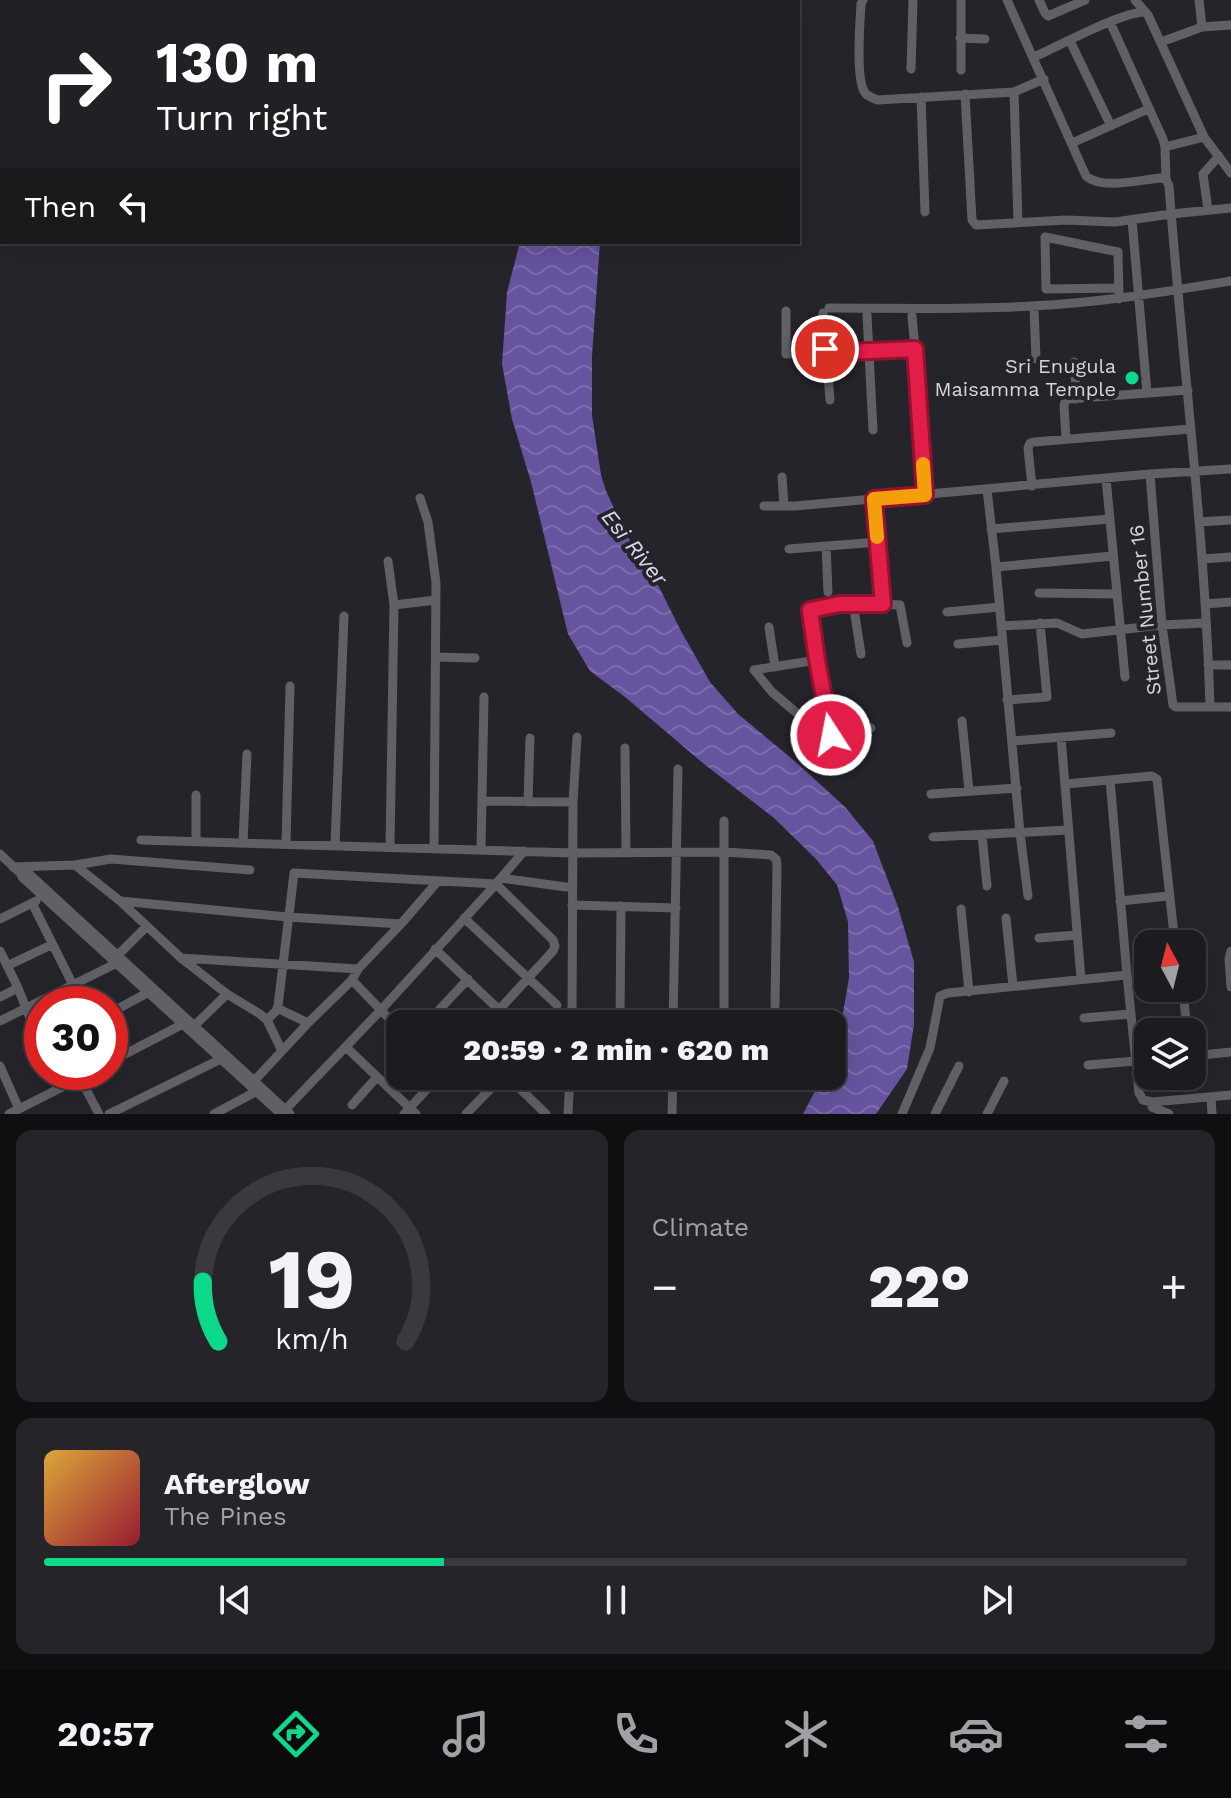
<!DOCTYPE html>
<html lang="en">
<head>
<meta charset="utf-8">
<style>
	:root { --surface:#1c1b20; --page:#252429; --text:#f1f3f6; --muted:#a0a1a5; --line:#3a393e; --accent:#0cd98a }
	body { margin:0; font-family:"Work Sans",sans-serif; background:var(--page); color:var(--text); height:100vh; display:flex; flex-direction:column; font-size:30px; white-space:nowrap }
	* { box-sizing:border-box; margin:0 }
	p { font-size:26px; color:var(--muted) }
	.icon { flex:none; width:44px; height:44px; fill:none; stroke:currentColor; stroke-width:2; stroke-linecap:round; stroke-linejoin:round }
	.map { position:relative; height:1114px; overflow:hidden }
	.sheet { display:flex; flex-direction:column; gap:16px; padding:16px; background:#0f0f12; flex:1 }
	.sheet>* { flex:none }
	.guide { position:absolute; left:0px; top:0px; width:800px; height:244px; box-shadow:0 8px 32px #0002,0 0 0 2px var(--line); background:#202124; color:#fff; overflow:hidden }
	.needle { width:52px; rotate:353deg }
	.fabs { position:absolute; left:1134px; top:930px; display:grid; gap:16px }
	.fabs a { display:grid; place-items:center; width:72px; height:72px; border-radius:16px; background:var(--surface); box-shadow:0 8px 32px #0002,0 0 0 2px var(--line); font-size:40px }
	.speed { position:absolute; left:24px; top:986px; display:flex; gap:16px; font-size:40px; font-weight:700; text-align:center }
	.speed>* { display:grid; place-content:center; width:104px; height:104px; border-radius:50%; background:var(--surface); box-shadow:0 8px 32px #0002,0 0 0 2px var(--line); line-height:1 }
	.speed .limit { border:12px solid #d22; background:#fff; color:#111 }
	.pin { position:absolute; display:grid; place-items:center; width:68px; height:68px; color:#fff; margin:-34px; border:4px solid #fff; border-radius:50%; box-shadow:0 2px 8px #0007 }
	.me { position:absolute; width:88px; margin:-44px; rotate:349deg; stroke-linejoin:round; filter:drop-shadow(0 0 6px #0008) }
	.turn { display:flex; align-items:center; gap:28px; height:168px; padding:0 24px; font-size:36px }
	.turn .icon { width:104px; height:104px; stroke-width:2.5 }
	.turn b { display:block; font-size:56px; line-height:68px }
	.then { display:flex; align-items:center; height:76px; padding:0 24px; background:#0003; gap:16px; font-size:30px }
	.big { font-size:60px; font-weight:800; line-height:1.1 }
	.sheet .tile { flex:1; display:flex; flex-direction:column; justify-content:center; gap:12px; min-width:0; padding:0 28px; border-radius:16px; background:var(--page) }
	.sheet .dial { align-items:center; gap:0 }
	.dial svg { height:208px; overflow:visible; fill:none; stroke:var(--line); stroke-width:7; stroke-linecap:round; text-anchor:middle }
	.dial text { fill:var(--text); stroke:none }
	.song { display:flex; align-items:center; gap:24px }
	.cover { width:96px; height:96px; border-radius:12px; background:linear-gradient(135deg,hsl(40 70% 55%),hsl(350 70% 35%)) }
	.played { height:8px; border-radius:4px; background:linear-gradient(90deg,var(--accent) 35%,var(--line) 35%) }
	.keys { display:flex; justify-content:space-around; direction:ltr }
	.heat { display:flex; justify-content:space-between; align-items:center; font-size:44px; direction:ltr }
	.sheet .tiles { flex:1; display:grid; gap:16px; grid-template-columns:1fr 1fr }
	.tile:last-child { grid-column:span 2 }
	.trip { position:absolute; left:386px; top:1010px; width:460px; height:80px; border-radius:16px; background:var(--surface); box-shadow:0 8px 32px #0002,0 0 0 2px var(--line); font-weight:800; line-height:80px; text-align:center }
	.tab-bar { display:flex; height:128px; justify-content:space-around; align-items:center; background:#0b0b0d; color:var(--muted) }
	.tab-bar .icon { width:56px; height:56px }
	.tab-bar .active { color:var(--accent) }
	.tab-bar b { font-size:36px; color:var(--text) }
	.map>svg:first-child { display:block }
	.water { fill:url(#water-waves) }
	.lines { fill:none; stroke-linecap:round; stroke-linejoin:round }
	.minor { stroke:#616067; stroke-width:9 }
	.highway { stroke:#7bc79c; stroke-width:14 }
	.route-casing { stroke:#92132f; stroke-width:20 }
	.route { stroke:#e11d48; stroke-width:14 }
	.slow { stroke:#f59e0b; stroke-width:14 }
	.poi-dot { fill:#0cd98a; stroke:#25242a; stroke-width:3 }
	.labels { text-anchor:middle; stroke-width:8; stroke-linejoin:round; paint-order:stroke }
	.poi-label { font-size:20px; fill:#d6d6da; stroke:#25242a; text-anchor:end }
	.street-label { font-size:20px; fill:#d6d6da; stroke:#25242a }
	.water-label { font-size:22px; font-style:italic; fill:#dcd9ee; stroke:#25242a }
</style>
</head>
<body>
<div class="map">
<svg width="1231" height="1114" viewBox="0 0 1231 1114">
	<defs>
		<pattern id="water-waves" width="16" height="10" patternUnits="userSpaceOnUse" patternTransform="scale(2)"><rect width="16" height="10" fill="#66549f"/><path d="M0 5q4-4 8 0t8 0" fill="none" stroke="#7b6cac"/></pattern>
	</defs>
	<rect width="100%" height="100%" fill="#25242a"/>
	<path class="water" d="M520 242H600L592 356V415L601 475 606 491 626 534 656 581 681 631 710 682 738 714 797 763 845 807 873 841 898 907 914 962V1024L907 1069 876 1114H803L823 1076H832V1053L843 1013 849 978 848 922 837 885 816 859 774 818 704 764 625 697 590 671 568 634 531 482 512 419 502 364 507 292Z"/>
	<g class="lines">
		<path class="minor" d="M863 0 861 4C860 21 855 83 866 94 868 96 875 99 877 100L1014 92 1044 79
			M961 0V70
			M1007 0 1086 176C1101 190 1140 180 1160 178L1166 179
			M1039 0 1045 13 1048 16 1085 0
			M1135 0 1148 15 1204 137 1231 173
			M1199 0 1202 27
			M1110 22 1163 139 1165 147 1166 179 1169 186C1182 360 1205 533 1210 707
			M960 38 985 39
			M1070 41 1111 126
			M1161 42 1202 27 1231 25
			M1034 57C1059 46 1119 13 1144 12
			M911 69 913 0
			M1014 92 1018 222
			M965 94 972 220 976 225 1066 220 1115 222 1171 214 1231 208
			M921 97 925 212
			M1072 143 1148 109
			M1165 147 1204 137
			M1208 210 1203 174 1219 156
			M1132 220 1147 393
			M1119 288 1046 289 1045 237 1118 252 1119 299
			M1034 306 1036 359
			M829 308C896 308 963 310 1031 306 1098 303 1164 292 1231 281
			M786 311V354L915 349 925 495
			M823 313 830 400
			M867 315 873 430
			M912 316 915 349
			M1074 362 1077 399
			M1066 439 1064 406 1065 402 1068 399 1188 390
			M1150 474 1162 625 1173 705 1176 707H1231
			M782 477 784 506
			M1106 478 1125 677
			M1032 486 1028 448 1030 443 1034 442 1191 429
			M987 489 996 567 1020 833 1028 896
			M420 498 428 522 436 583 434 848
			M764 506H795L1150 474 1231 469
			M1199 522 1231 520
			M991 529 1110 519
			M826 546 828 592
			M789 549 878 542
			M1202 559 1231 557
			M388 561 394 605 390 846
			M996 567 1113 556
			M1039 593 1117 594
			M853 603 861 654
			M883 604 900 605 907 643
			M1205 604 1231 602
			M394 605 436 600
			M947 612 999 607
			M1001 626 1057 623 1082 634 1162 625 1205 623
			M769 627 775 667
			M958 644 1002 640
			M436 657 475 658
			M817 660 754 670 772 692 852 760
			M1208 665H1231
			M1007 700 1047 697 1040 623
			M962 721 969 791
			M831 735 810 610 840 604H883L874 499
			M1061 737 1081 979
			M828 738 831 735 871 728
			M1013 741 1111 733
			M625 748 626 853
			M1110 780 1127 975 1139 1093 1143 1100 1152 1102 1231 1095
			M1066 784 1152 776 1157 779 1175 944
			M931 794 1017 788
			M482 801 573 802
			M528 802 530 738
			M982 835 987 886
			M933 837 1068 830
			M141 840 573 853 724 852 771 855 776 859 777 864 775 1006
			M196 841V795
			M243 842 247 754
			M286 844 290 686
			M335 845 344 616
			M481 849 484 697
			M0 854 18 871
			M75 865 120 901 181 958 227 994 260 1014 267 1020 282 1051
			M13 867 75 865 111 859 250 870
			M501 878 566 887
			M120 901 288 917 401 924
			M1120 901 1168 896
			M32 903 73 985
			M572 905 676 908
			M961 909 969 992
			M464 918 557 1005
			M1006 918 1013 986
			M0 919 36 901
			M1039 938 1077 935
			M435 949 514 1024
			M0 951 18 988 42 1048
			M1231 951 1229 959 1231 987
			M117 956 147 926
			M181 958 358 969
			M7 966 51 945
			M1183 988 1187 1032
			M0 997 18 988
			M277 1008 308 1023
			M724 1009V821
			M110 1013 149 992
			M1084 1018 1131 1014
			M267 1020 276 1011 278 1006 294 873 496 884 553 940 555 946 553 951 486 1024
			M0 1021 117 963
			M426 1024 468 979
			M572 1024 573 802 577 737
			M620 1024 621 906
			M673 1024 678 769
			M193 1027 227 994
			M400 1030 352 980 358 969 401 924 438 881
			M346 1047 416 1114
			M1192 1056 1231 1052
			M110 1062 183 1024
			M1088 1065 1148 1060
			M0 1066 19 1109
			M53 1072 60 1087
			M507 1076 546 1114
			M570 1080H673
			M254 1081 308 1023 352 980
			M1211 1097 1212 1114
			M352 1105 377 1077
			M1152 1107 1169 1114
			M282 1113 380 1011 496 884 524 851
			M9 1114 80 1078 99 1114
			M109 1114 221 1059
			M214 1114 257 1091
			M281 1114 22 877 20 872H27L290 1114
			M404 1114 439 1076
			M466 1114 503 1076
			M568 1114 570 1076
			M672 1114 673 1077
			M902 1114 930 1048 940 996 948 993 1127 975
			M935 1114 959 1066
			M987 1114 1004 1081"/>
		<path class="highway" d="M97 2 98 0
			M109 2V0
			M0 144 2 143
			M0 160 2 159"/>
	</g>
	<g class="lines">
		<defs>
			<path id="route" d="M825 349 826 353 915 349 925 495 874 499 883 604H840L810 610 817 660 831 735"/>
		</defs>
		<use href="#route" class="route-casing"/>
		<use href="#route" class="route"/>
		<path class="slow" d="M877 537 874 499 925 495 923 464"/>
	</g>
	<circle class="poi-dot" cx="1132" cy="378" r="8"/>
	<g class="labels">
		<g class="poi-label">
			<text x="1116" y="373">Sri Enugula<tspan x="1116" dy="23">Maisamma Temple</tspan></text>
		</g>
		<g class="street-label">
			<text transform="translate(1145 610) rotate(-96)" y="7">Street Number 16</text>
		</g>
		<g class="water-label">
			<text transform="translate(635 547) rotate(51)" y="8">Esi River</text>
		</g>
	</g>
</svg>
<div class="fabs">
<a><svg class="needle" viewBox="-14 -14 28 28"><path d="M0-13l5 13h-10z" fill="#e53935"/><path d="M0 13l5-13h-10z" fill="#a0a1a5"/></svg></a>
<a><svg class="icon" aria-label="layers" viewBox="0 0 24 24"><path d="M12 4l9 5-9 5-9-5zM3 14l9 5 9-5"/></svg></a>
</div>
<div class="speed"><div class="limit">30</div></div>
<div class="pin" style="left:825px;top:349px;background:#d93025"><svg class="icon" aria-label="arrive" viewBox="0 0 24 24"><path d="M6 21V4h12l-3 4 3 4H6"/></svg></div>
<svg class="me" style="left:831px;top:735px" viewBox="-20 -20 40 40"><circle r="17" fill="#e11d48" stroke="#fff" stroke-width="3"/><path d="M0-11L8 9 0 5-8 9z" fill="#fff"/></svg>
<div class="trip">20:59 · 2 min · 620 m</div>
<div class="guide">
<div class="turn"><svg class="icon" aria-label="right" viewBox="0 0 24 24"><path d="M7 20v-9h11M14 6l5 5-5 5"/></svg><div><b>130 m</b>Turn right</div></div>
<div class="then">Then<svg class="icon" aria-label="left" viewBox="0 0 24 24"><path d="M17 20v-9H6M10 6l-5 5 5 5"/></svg></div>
</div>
</div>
<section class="sheet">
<div class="tiles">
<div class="tile dial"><svg viewBox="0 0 100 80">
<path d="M14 69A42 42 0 1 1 86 69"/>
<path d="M14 69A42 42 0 0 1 8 46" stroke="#0cd98a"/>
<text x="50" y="56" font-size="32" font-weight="700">19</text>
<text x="50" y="72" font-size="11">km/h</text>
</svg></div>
<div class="tile"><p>Climate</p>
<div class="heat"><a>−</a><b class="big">22°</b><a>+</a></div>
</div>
<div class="tile">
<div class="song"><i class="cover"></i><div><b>Afterglow</b><p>The Pines</p></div></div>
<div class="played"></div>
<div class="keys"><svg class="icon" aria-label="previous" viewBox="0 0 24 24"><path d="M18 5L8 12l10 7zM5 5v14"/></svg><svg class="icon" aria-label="pause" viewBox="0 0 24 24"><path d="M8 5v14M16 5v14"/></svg><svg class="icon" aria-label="next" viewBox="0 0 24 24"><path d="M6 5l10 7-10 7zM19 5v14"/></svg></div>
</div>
</div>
</section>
<nav class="tab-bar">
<b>20:57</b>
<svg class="icon active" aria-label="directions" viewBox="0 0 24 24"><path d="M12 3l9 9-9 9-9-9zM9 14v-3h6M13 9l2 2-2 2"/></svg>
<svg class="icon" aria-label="music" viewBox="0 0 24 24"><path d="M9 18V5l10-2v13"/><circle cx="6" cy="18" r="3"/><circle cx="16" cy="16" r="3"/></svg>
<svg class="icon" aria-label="phone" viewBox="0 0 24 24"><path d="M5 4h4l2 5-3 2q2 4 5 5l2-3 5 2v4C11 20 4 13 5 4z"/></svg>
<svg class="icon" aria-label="climate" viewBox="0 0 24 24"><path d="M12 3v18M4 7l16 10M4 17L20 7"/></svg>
<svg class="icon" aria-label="car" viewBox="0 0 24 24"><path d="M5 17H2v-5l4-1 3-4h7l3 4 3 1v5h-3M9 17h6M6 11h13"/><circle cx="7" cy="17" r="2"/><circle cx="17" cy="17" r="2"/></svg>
<svg class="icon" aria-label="filters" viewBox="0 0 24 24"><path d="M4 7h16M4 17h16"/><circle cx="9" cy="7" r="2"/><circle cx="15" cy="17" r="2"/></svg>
</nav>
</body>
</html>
